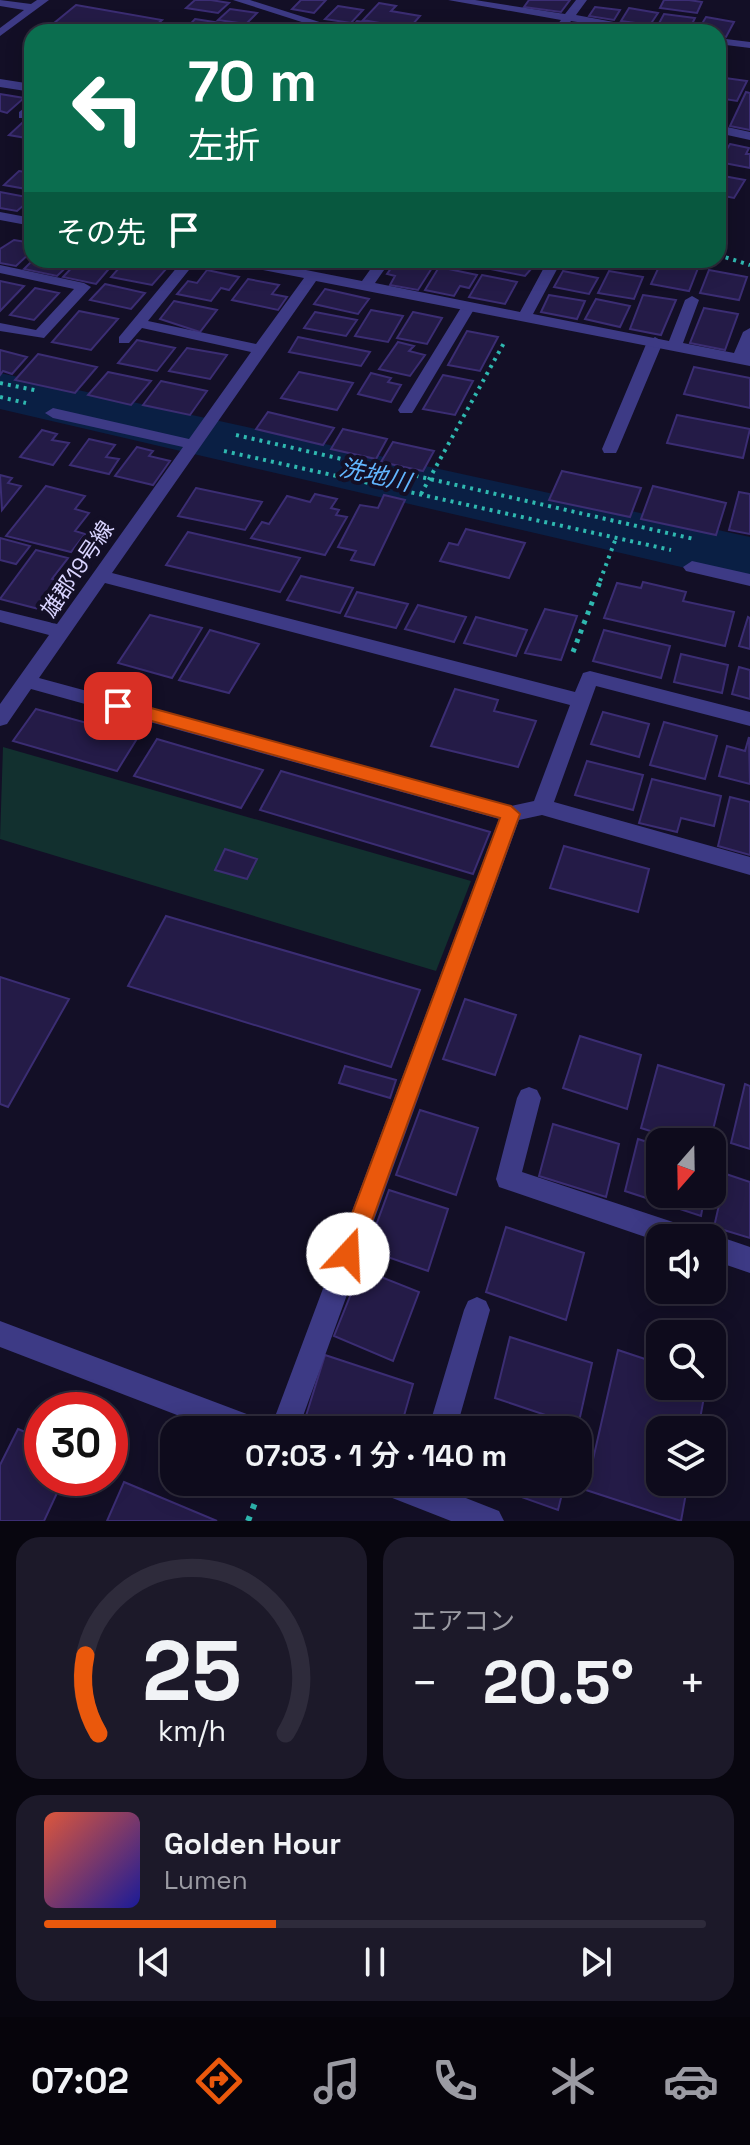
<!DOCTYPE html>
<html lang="ja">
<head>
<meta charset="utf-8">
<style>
	:root { --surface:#0e0b1c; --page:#1c1929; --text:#f1f3f6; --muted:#9b9ba3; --line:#2e2b3b; --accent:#ea580c }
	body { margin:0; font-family:"Space Grotesk","Noto Sans JP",sans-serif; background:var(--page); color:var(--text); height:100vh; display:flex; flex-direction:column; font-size:30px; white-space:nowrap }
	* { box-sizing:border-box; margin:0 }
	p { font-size:26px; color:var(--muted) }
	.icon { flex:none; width:44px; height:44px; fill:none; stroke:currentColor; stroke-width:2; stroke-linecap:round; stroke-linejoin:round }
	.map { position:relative; height:1521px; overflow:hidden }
	.sheet { display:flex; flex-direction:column; gap:16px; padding:16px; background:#08060f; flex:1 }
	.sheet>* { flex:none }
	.guide { position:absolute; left:24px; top:24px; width:702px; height:244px; border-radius:24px; box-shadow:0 4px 20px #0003,0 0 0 2px var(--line); background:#0b6e4f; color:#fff; overflow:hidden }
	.needle { width:52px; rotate:200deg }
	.buttons { position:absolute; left:646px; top:1128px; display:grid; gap:16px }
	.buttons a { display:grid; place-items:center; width:80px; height:80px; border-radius:16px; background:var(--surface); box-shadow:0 4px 20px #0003,0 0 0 2px var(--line); font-size:40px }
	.speed { position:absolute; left:24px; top:1392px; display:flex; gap:16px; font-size:40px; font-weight:700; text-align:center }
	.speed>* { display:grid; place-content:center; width:104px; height:104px; border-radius:50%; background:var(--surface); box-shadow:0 4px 20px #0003,0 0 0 2px var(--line); line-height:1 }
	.speed .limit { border:12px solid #d22; background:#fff; color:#111 }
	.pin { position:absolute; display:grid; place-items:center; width:68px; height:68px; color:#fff; margin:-34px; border-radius:16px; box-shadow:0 4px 12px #0006 }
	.me { position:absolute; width:88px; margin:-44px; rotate:20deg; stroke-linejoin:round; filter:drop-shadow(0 0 6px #0008) }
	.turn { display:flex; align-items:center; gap:28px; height:168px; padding:0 32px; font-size:36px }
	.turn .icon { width:104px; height:104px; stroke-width:2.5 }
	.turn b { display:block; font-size:56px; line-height:68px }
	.then { display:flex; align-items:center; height:76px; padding:0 32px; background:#0003; gap:16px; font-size:30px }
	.big { font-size:60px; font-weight:600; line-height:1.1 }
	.sheet .card { flex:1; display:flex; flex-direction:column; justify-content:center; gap:12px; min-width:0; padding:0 28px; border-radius:24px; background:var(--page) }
	.sheet .dial { align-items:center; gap:0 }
	.dial svg { height:208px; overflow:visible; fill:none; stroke:var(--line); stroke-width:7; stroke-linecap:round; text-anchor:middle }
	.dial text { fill:var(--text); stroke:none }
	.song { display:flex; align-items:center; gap:24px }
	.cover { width:96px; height:96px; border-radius:12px; background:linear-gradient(135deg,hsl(10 70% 55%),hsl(240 70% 35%)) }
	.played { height:8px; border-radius:4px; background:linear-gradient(90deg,var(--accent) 35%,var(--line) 35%) }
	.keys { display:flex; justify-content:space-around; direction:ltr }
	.heat { display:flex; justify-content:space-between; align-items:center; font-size:44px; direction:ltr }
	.sheet .tiles { flex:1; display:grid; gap:16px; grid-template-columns:1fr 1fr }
	.card:last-child { grid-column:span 2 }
	.trip { position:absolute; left:160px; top:1416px; width:432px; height:80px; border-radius:24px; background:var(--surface); box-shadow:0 4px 20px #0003,0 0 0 2px var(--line); font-weight:600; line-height:80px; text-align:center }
	.tabs { display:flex; height:128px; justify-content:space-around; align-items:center; background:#06040b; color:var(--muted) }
	.tabs .icon { width:56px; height:56px }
	.tabs .current { color:var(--accent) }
	.tabs b { font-size:36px; color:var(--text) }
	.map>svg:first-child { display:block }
	.green { fill:#12302f }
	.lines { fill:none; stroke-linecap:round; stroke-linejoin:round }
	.river { fill:#0a1f44; fill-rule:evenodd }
	.building { fill:#241b47; stroke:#3b2d73; stroke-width:2 }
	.path-far2 { stroke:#2fb8b0; stroke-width:4; stroke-dasharray:3 5; stroke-linecap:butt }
	.path-far1 { stroke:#2fb8b0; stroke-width:5; stroke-dasharray:4 6; stroke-linecap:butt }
	.path { stroke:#2fb8b0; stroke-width:6; stroke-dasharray:5 8; stroke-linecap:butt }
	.lane { fill:#3d3a85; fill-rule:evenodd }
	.street { fill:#3d3a85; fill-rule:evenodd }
	.route { fill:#ea580c; stroke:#983908; stroke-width:2 }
	.labels { text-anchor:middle; stroke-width:8; stroke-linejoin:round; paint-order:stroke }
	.street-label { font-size:22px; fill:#d9d4ff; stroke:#130f26 }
	.water-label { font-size:24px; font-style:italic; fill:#62b6ff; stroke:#130f26 }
</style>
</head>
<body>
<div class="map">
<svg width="750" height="1521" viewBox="0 0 750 1521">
	<rect width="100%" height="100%" fill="#130f26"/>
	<path class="green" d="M3 747 471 881 436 971 0 839Z"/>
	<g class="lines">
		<path class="river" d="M0 373 750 537V583L0 409Z"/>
	</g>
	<path class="building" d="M195 0H211L229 3 218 13 186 8Z
		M301 0H326L314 13 292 9Z
		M529 0H570L561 12 524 7Z
		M664 0H689L702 2 697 13 660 8Z
		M379 3 396 6 391 11 420 16 406 32 385 30 390 25 363 20Z
		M76 5 162 20 148 32H98L53 24Z
		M338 6 363 10 351 23 325 19Z
		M595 7 620 10 614 20 589 16Z
		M629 8 658 13 650 25 621 21Z
		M230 9 257 13 246 24 218 20Z
		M664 14 695 18 688 32 657 27Z
		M706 17 734 22 726 37 718 36V32H697Z
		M195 19 233 25 226 32H183Z
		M357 21 382 25 376 32 351 28Z
		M431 23 483 32H422Z
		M718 77 747 81 737 101 718 98Z
		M746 92 750 93V130L730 126Z
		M0 94 24 98 7 113 0 111Z
		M23 122 32 124V139L9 135Z
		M730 144 749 148 746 154H750V168L719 162Z
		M19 171 32 173V190L4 185Z
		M718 175 745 180 734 198 718 195Z
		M0 192 32 198V207L24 205 17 211 0 208Z
		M14 240 32 243V251L16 266 0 263V249Z
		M33 260H74L57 276 24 269Z
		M79 260H95L113 264 96 284 63 277Z
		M126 260H127L167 268 152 285 111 277Z
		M397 260H437L418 290 390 285 395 276 387 274Z
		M491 260H539L525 276 486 268Z
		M662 260 700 263 689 291 651 284Z
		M439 267 477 275 469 288 460 286 454 296 425 290Z
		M207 270 239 277 229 290 221 288 211 301 177 294 188 281 197 283Z
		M709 270 747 277 739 300 700 293Z
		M563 271 598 278 589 294 554 287Z
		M609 271 643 277 634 299 598 293Z
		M482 275 517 282 505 304 469 297Z
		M248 279 279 285 272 294 287 297 278 310 232 300Z
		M0 281 24 286 0 311Z
		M105 284 145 293 131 309 90 300Z
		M35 288 59 293 34 320 10 315Z
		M325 289 369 299 358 314 314 304Z
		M549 295 585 301 577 319 541 312Z
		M643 295 676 300 661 335 630 329Z
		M596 299 630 306 620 327 585 319Z
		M174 301 217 310 200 332 160 319Z
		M704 308 738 314 725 350 690 343Z
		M371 310 403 316 388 342 355 336Z
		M79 311 118 319 91 350 52 342Z
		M315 312 357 320 346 336 304 328Z
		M413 312 442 318 427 344 397 338Z
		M467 331 498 337 480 371 448 365Z
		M298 337 370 352 361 366 289 352Z
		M137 340 175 348 157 371 118 363Z
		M398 342 414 346 409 351 425 355 410 376 379 369Z
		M187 348 227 355 210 379 169 371Z
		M0 350 27 357 12 374 3 371 0 375Z
		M38 354 97 367 75 393 15 380Z
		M694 367 750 378V408L684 394Z
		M108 372 151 381 131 405 88 395Z
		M299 372 353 383 337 410 281 398Z
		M371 373 391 378 388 382 401 385 391 402 358 394Z
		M443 375 473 381 455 415 423 409Z
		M161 381 207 391 190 415 143 405Z
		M268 412 334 428 323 445 256 429Z
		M677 415 750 429 743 458 667 443Z
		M343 429 387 439 376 459 331 449Z
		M42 430 57 434 52 440 69 443 53 465 20 457Z
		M89 439 115 445 106 457 119 459 109 474 70 465Z
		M393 442 434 451 423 471 381 462Z
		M137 447 153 451 149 456 170 461 153 485 115 476Z
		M562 471 641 488 630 517 549 500Z
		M0 475 12 478 8 483 21 486 2 510Z
		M46 486 85 496 75 509 89 513 75 531 85 534 71 552 6 536Z
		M653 486 726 503 716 535 641 519Z
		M196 488 262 502 245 530 178 516Z
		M739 492 750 494V534L729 530Z
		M315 494 337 499 331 508 339 510 336 515 347 517 325 555 251 538 262 522 269 524 287 496 310 502Z
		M384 495 405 500 374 565 351 560 356 551 338 547 360 505 378 508Z
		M466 529 525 543 509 578 440 561 449 543 458 545Z
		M188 532 300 558 280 592 166 565Z
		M0 538 30 546 16 564 0 560Z
		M36 550 68 558 52 579 66 583 61 589 73 592 58 614 0 599Z
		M301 576 353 588 340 613 287 600Z
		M643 582 686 592 683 601 734 612 725 646 604 618 617 583 641 588Z
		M357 592 408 604 396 628 345 616Z
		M418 605 466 617 454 642 405 629Z
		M545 609 577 616 561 660 525 653Z
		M150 615 202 628 172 678 118 663Z
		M476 617 527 630 516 656 464 643Z
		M748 617 750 618V649L739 646Z
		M210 630 259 644 229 693 179 680Z
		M604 630 670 646 661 678 593 661Z
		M681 654 728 665 722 693 674 682Z
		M739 667 750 670V699L732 694Z
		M455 689 498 700 494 711 536 721 518 767 431 746Z
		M36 709 138 737 117 771 13 741Z
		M603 712 649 724 639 757 591 744Z
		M664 722 717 736 705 779 650 765Z
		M749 737 750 784 719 776 727 746 745 751Z
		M157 739 263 770 241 808 134 776Z
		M587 761 643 775 633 810 575 795Z
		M281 771 490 832 473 874 260 810Z
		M652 779 721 796 714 826 681 818 677 832 639 823Z
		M730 797 750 802V855L718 846Z
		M564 846 649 869 638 912 550 888Z
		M225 849 257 859 247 879 215 870Z
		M166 916 420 990 391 1067 128 986Z
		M0 977 69 999 8 1107 0 1104Z
		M465 999 516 1015 495 1075 443 1059Z
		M580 1036 641 1055 627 1109 563 1088Z
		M658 1065 724 1085 710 1142H685L641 1128Z
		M345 1066 396 1080 390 1098 339 1083Z
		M745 1084 750 1086V1149L731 1143Z
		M420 1110 478 1128 456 1195 396 1175Z
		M553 1124 619 1144 606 1197 539 1176Z
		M638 1139 660 1146V1194H705L701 1216 625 1191Z
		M726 1174 750 1182V1238L714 1227Z
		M389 1190 448 1209 428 1271 367 1250Z
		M506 1227 584 1253 566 1320 486 1292Z
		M361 1269 419 1292 393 1361 334 1336Z
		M510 1337 592 1363 578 1426 495 1398Z
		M618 1350 660 1364V1386H706L698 1430H660V1482H688L681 1521 586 1490Z
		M325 1355 413 1384 400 1430H340L305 1419Z
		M474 1420 503 1430H471Z
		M18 1429 42 1439V1478H64L44 1521H0V1465Z
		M124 1482 217 1521H107Z
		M479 1482H565L558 1510Z"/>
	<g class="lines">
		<path class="path-far2" d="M718 255 750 265
			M0 383 39 391
			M0 397 26 403
			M236 435 694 539
			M224 451 671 550
			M421 494 505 341
			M600 581 616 538"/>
		<path class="path-far1" d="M573 652 601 579"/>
		<path class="path" d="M248 1521 263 1482"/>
		<path class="lane" d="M469 302 476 306 414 410 412 413H400L398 410 462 306Z
			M655 337 663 342 618 449 616 453H604L602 449 647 342Z
			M477 1297 486 1301 490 1310 456 1430H428L464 1310 468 1301Z"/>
		<path class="street" d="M0 0 31 4 37 0H49L0 36V28L24 10 0 6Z
			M233 0H250L351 32H333Z
			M448 0H475L565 14 576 0H587L576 15 668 32H640L571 21 563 32H551L561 20Z
			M240 26 246 29 243 32H230Z
			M718 38 750 42V48L718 44Z
			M0 79 32 84V92L0 87Z
			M32 102V113L27 118H19V112Z
			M718 125 750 132V140L718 133Z
			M0 212 32 218V226L0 220Z
			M183 260H197L148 321 256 344 304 278 233 264 226 260H255L362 281 377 260H391L375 283 520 312 548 260H562L533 314 669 341 685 300 692 296 699 300 683 343 734 353 743 332 750 328V366L316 281 112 573 575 692 583 673 590 671 750 712V726L596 686 554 802 750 857V875L542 815 519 820 298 1430H270L499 819 31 689 7 724 0 726V704L49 635 0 622V610L57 624 183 447 53 418 45 413 53 408 189 439 251 352 142 328 129 343H119V337ZM105 583 570 705 534 801 511 806 39 678Z
			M590 260H620L626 264 619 268Z
			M0 265 84 283 91 287 44 338 0 331V323L36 330 74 289 0 273Z
			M692 561 750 574V586L686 571 683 567Z
			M529 1087 537 1090 541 1098 522 1172 685 1226 694 1229 698 1238H660V1242L499 1187 496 1179 517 1098 521 1090Z
			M712 1234 750 1247V1273L712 1260V1238H703Z
			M0 1321 252 1416 262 1420 266 1430H216L0 1347Z
			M373 1482H425L499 1511 504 1521H451L377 1492Z"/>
	</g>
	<path class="route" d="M118 699 511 806 520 814 357 1262 348 1265 340 1262 337 1254 500 818 112 710V701Z"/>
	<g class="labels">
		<g class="street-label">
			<text transform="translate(77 569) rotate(-56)" y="8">雄郡19号線</text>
		</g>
		<g class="water-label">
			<text transform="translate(375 475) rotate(13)" y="8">洗地川</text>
		</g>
	</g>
</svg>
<div class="buttons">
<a><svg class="needle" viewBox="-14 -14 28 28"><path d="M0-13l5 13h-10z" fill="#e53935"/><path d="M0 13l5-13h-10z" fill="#9b9ba3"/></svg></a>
<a><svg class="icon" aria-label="sound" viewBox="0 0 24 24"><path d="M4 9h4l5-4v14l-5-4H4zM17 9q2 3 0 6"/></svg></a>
<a><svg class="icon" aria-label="search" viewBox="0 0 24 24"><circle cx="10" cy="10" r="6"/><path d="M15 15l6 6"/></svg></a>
<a><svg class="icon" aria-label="layers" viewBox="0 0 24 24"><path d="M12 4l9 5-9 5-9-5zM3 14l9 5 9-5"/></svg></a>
</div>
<div class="speed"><div class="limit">30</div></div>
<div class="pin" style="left:118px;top:706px;background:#d93025"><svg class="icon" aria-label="arrive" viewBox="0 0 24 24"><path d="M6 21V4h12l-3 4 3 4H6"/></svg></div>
<svg class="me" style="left:348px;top:1254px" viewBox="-20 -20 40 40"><circle r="19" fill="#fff"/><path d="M0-13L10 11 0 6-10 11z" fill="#ea580c"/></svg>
<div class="trip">07:03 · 1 分 · 140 m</div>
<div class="guide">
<div class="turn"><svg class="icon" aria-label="left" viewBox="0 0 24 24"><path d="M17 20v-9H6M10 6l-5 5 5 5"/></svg><div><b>70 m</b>左折</div></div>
<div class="then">その先<svg class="icon" aria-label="arrive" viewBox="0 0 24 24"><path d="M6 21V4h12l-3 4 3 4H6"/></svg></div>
</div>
</div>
<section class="sheet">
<div class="tiles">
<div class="card dial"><svg viewBox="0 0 100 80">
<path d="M14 69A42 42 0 1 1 86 69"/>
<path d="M14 69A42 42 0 0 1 9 39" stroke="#ea580c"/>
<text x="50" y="56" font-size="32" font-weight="700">25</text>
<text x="50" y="72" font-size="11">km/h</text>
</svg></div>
<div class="card"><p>エアコン</p>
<div class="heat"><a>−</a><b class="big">20.5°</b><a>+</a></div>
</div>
<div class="card">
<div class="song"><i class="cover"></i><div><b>Golden Hour</b><p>Lumen</p></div></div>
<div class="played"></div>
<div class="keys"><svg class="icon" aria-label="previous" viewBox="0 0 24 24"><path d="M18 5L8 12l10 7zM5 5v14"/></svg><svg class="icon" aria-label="pause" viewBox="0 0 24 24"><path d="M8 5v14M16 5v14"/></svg><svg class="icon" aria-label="next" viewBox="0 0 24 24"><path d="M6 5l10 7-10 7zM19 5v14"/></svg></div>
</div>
</div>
</section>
<nav class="tabs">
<b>07:02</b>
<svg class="icon current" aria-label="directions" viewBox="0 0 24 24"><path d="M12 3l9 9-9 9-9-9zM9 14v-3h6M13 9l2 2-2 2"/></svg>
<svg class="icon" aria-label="music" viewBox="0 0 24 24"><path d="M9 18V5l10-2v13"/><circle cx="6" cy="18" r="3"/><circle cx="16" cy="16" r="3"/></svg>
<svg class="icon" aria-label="phone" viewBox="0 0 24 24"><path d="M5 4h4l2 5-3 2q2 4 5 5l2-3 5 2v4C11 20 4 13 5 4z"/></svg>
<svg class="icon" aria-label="climate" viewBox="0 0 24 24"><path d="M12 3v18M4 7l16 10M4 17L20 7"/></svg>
<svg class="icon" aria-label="car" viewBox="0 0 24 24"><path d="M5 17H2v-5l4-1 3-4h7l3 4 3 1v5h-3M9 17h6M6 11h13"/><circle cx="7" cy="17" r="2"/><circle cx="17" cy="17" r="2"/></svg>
</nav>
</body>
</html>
